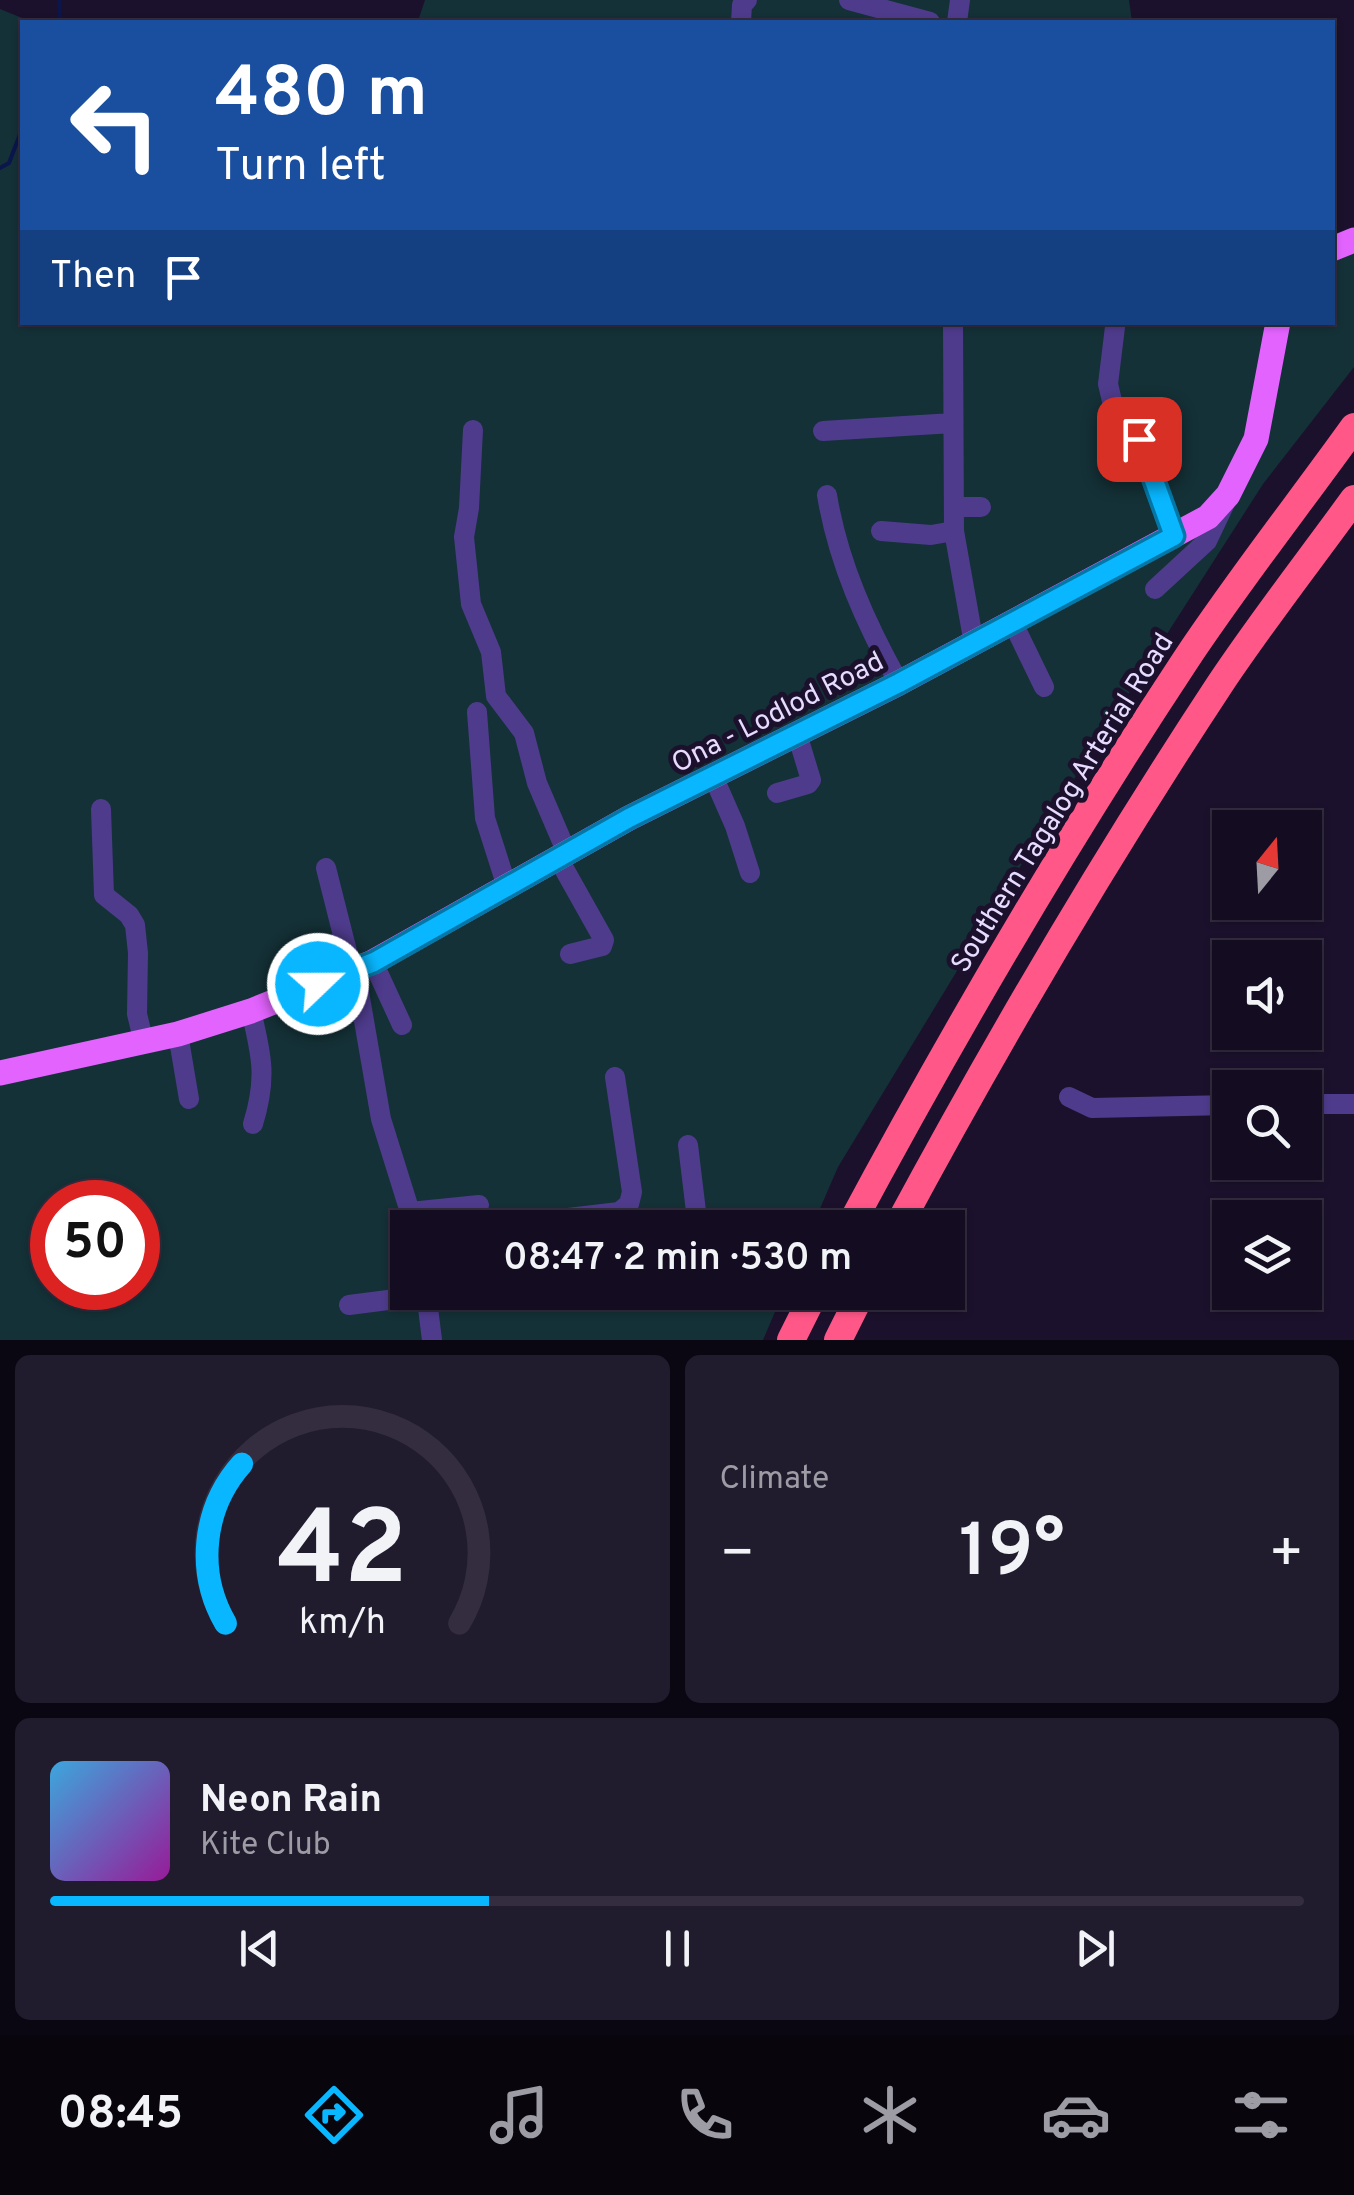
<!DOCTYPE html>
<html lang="en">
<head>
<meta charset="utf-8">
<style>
	:root { --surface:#140d21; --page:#211b2e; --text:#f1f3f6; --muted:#9d9ca5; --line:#332d3f; --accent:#08b7ff }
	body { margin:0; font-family:Overpass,sans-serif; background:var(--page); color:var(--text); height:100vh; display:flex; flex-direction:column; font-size:38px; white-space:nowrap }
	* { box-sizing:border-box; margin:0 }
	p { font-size:32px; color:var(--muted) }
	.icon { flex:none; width:55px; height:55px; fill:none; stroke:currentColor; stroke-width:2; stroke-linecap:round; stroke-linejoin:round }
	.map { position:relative; height:1340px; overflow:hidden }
	.drawer { display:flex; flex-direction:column; gap:15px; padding:15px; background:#0b0712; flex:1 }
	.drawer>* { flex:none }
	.hud { position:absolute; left:20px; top:20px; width:1315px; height:305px; border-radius:0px; box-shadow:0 2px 8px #0004,0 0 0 2px var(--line); background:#1a4fa0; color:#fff; overflow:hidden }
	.needle { width:65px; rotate:18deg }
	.fabs { position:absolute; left:1212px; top:810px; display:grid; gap:20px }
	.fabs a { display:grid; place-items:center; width:110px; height:110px; border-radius:0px; background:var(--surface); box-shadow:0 2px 8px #0004,0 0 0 2px var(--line); font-size:50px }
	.speed { position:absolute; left:30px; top:1180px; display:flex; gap:20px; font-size:50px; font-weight:700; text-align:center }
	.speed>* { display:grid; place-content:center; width:130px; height:130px; border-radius:50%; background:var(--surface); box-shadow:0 2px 8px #0004,0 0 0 2px var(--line); line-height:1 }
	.speed .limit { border:15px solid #d22; background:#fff; color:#111 }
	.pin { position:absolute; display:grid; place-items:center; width:85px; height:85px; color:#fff; margin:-42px; border-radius:20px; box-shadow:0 5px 15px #0006 }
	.me { position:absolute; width:110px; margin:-55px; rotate:68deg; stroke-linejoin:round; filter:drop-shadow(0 0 8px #0008) }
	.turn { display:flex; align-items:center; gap:35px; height:210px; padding:0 30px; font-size:45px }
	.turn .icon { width:130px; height:130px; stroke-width:2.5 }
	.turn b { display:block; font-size:70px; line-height:85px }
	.then { display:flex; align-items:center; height:95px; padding:0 30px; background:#0003; gap:20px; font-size:38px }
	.big { font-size:75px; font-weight:600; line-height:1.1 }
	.drawer .tile { flex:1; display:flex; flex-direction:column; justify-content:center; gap:15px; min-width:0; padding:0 35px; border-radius:15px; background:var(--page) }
	.drawer .dial { align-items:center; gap:0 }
	.dial svg { height:260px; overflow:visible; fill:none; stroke:var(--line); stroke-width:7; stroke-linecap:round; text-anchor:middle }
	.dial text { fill:var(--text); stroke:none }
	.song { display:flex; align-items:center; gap:30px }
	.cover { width:120px; height:120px; border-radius:15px; background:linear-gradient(135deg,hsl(200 70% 55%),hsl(300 70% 35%)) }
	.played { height:10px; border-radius:5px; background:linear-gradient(90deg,var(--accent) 35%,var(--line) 35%) }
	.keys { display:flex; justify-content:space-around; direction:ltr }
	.heat { display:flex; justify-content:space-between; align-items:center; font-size:55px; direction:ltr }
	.drawer .tiles { flex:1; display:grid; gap:15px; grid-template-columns:1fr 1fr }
	.tile:last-child { grid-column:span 2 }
	.trip { position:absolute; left:390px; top:1210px; width:575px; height:100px; border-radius:0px; background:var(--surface); box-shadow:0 2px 8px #0004,0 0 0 2px var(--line); font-weight:600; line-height:100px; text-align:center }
	.tabs { display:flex; height:160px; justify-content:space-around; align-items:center; background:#08050d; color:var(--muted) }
	.tabs .icon { width:70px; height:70px }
	.tabs .on { color:var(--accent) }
	.tabs b { font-size:45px; color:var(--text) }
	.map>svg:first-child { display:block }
	.green { fill:#143137; fill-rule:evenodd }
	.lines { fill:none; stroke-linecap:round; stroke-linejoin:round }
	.stream { stroke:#0a164c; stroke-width:4 }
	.minor { stroke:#4e3b8c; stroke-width:20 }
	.major { stroke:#e363ff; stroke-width:25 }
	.highway { stroke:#ff5788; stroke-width:28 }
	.route-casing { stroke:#0577a6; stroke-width:25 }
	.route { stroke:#08b7ff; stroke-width:18 }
	.labels { text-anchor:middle; stroke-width:10; stroke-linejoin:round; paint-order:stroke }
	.street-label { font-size:28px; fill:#e7dcff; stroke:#1b112c }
</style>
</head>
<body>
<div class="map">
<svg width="1354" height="1340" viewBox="0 0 1354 1340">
	<rect width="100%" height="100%" fill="#1b112c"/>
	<path class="green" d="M425 0H1129L1132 22H396L418 21Z
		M0 9 32 22H22V322H1332L1333 246H1354V367L1263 484 1060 801 838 1167 812 1227 408 1228V1292L783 1293 763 1340H0ZM52 1202H138V1288H52Z"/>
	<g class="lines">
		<path class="stream" d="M59 0 60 22
			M0 168 9 163 22 129"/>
		<path class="minor" d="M849 0 930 22
			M741 22 742 5 747 0
			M957 22 960 0
			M953 322 954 531 974 644
			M1115 327 1108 384 1112 401 1139 439 1174 535
			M473 430 469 508 464 537 471 604 491 652 496 696 524 733 537 783 567 853
			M823 431 953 423
			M827 495C838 562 866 624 899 683
			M954 507H981
			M881 531 931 535 954 531
			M1155 589 1207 541 1226 501
			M1013 623 1044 687
			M477 712 485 818 507 887
			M713 776 735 826 750 873
			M777 793 808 784 811 780 797 734
			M101 809 104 895 129 915 135 925 138 953 137 1014 144 1043
			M558 858 604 940 602 946 570 954
			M326 868 352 971
			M373 962 402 1025
			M355 969 381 1119 415 1228
			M251 1011C262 1056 267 1079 253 1124
			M178 1034 189 1099
			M1069 1097 1092 1108 1230 1105
			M1305 1104H1354
			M688 1145 698 1228
			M410 1212 479 1205
			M482 1228 619 1212 629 1204 632 1192 615 1077
			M426 1292 432 1340
			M349 1305 427 1295"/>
		<path class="major" d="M1332 249 1354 240
			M0 1073 178 1034 251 1011 373 962 629 818 899 683 1208 517 1228 495 1256 439 1278 322"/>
		<path class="highway" d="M849 1228C953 1034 1064 844 1185 661 1238 581 1298 505 1354 427
			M897 1228C997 1042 1104 860 1220 684 1262 621 1309 561 1354 499
			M791 1340 815 1292
			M838 1340 862 1292"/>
	</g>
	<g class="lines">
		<defs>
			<path id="route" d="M318 984 374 962 629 818 899 683 1174 536 1139 439"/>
		</defs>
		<use href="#route" class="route-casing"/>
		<use href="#route" class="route"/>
	</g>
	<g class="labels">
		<g class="street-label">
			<text transform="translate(777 711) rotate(-27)" y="10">Ona - Lodlod Road</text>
			<text transform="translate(1061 802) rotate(-58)" y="10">Southern Tagalog Arterial Road</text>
		</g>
	</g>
</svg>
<div class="fabs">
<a><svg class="needle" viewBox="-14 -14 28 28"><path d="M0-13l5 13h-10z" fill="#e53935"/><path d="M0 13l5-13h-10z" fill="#9d9ca5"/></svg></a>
<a><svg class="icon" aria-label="sound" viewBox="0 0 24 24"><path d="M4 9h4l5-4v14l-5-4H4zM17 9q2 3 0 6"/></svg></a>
<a><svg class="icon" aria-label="search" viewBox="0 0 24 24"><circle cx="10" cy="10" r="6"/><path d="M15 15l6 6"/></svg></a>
<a><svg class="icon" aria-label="layers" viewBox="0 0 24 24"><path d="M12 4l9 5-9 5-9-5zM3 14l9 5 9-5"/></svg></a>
</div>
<div class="speed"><div class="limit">50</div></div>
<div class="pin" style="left:1139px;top:439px;background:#d93025"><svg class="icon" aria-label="arrive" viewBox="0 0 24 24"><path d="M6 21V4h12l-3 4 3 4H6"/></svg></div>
<svg class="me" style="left:318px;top:984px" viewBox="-20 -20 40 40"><circle r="17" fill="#08b7ff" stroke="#fff" stroke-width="3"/><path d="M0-11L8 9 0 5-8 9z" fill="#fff"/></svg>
<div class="trip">08:47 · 2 min · 530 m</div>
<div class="hud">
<div class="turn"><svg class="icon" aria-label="left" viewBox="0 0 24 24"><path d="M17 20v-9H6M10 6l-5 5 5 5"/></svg><div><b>480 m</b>Turn left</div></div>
<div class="then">Then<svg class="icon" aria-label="arrive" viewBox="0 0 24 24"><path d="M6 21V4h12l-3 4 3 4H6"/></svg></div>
</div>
</div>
<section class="drawer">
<div class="tiles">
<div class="tile dial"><svg viewBox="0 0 100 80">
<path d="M14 69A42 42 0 1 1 86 69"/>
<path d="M14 69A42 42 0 0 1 19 20" stroke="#08b7ff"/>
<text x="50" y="56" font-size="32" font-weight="700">42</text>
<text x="50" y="72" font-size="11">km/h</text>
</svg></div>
<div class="tile"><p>Climate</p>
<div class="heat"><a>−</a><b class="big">19°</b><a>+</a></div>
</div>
<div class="tile">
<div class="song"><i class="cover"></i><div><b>Neon Rain</b><p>Kite Club</p></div></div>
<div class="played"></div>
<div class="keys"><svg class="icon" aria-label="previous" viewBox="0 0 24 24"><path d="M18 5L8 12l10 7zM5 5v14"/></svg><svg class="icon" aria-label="pause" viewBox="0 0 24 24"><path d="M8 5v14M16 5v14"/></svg><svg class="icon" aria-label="next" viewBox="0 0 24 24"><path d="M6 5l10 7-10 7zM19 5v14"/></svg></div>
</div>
</div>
</section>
<nav class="tabs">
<b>08:45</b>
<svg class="icon on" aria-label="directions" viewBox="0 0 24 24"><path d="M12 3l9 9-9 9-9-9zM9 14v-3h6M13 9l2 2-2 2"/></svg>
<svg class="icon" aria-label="music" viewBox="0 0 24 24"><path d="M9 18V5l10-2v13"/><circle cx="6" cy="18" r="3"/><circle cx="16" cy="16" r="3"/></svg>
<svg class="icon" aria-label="phone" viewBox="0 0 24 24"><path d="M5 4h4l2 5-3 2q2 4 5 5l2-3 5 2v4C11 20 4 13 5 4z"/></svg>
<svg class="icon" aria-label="climate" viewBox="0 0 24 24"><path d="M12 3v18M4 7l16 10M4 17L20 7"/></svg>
<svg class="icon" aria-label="car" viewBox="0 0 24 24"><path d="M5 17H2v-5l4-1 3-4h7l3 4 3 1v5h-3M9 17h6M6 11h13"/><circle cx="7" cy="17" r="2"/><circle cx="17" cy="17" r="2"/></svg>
<svg class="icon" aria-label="filters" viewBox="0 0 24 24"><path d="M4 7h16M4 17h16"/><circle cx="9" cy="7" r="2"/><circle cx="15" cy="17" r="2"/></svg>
</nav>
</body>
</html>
